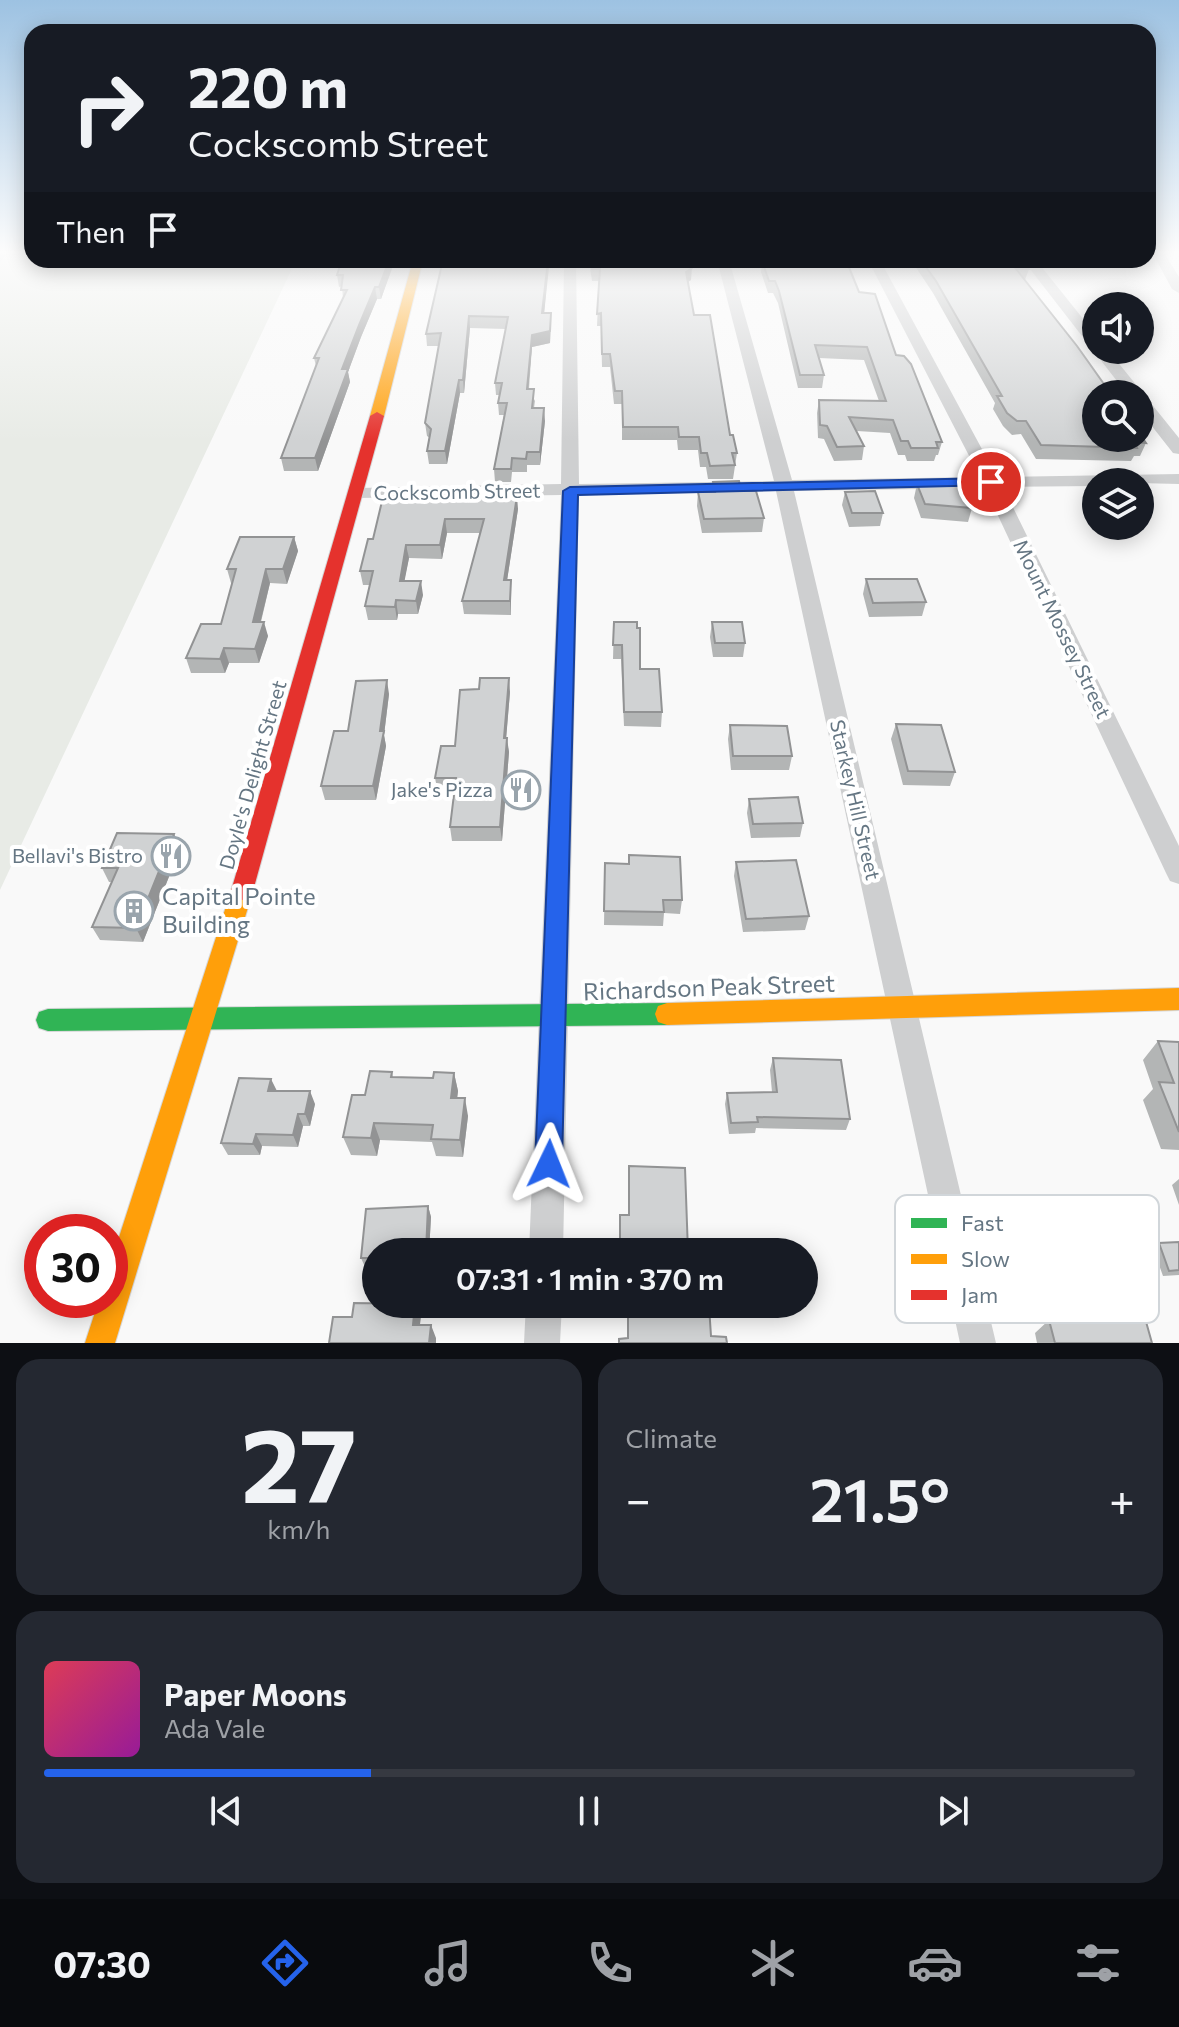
<!DOCTYPE html>
<html lang="en">
<head>
<meta charset="utf-8">
<style>
	:root { --surface:#171b24; --page:#242831; --text:#f1f3f6; --muted:#9ea1a6; --line:#363941; --accent:#2563eb }
	body { margin:0; font-family:Commissioner,sans-serif; background:var(--page); color:var(--text); height:100vh; display:flex; flex-direction:column; font-size:30px; white-space:nowrap }
	* { box-sizing:border-box; margin:0 }
	p { font-size:26px; color:var(--muted) }
	.icon { flex:none; width:44px; height:44px; fill:none; stroke:currentColor; stroke-width:2; stroke-linecap:round; stroke-linejoin:round }
	.map { position:relative; height:1343px; overflow:hidden }
	.panel { display:flex; flex-direction:column; gap:16px; padding:16px; background:#0d0f14; flex:1 }
	.panel>* { flex:none }
	.top-card { position:absolute; left:24px; top:24px; width:1132px; height:244px; border-radius:24px; box-shadow:0 4px 20px #0003; background:#171b24; color:var(--text); overflow:hidden }
	.controls { position:absolute; left:1082px; top:292px; display:grid; gap:16px }
	.controls a { display:grid; place-items:center; width:72px; height:72px; border-radius:50%; background:var(--surface); box-shadow:0 4px 20px #0003; font-size:40px }
	.speed { position:absolute; left:24px; top:1214px; display:flex; gap:16px; font-size:40px; font-weight:700; text-align:center }
	.speed>* { display:grid; place-content:center; width:104px; height:104px; border-radius:50%; background:var(--surface); box-shadow:0 4px 20px #0003; line-height:1 }
	.speed .limit { border:12px solid #d22; background:#fff; color:#111 }
	.pin { position:absolute; display:grid; place-items:center; width:68px; height:68px; color:#fff; margin:-34px; border:4px solid #fff; border-radius:50%; box-shadow:0 2px 8px #0007 }
	.me { position:absolute; width:88px; margin:-44px; rotate:2deg; stroke-linejoin:round; filter:drop-shadow(0 0 6px #0008) }
	.turn { display:flex; align-items:center; gap:28px; height:168px; padding:0 32px; font-size:36px }
	.turn .icon { width:104px; height:104px; stroke-width:2.5 }
	.turn b { display:block; font-size:56px; line-height:68px }
	.then { display:flex; align-items:center; height:76px; padding:0 32px; background:#0003; gap:16px; font-size:30px }
	.big { font-size:60px; font-weight:600; line-height:1.1 }
	.panel .card { flex:1; display:flex; flex-direction:column; justify-content:center; gap:12px; min-width:0; padding:0 28px; border-radius:24px; background:var(--page) }
	.panel .dial { align-items:center; gap:0 }
	.dial b { font-size:104px; line-height:1 }
	.song { display:flex; align-items:center; gap:24px }
	.cover { width:96px; height:96px; border-radius:12px; background:linear-gradient(135deg,hsl(350 70% 55%),hsl(300 70% 35%)) }
	.played { height:8px; border-radius:4px; background:linear-gradient(90deg,var(--accent) 30%,var(--line) 30%) }
	.keys { display:flex; justify-content:space-around; direction:ltr }
	.heat { display:flex; justify-content:space-between; align-items:center; font-size:44px; direction:ltr }
	.panel .tiles { flex:1; display:grid; gap:16px; grid-template-columns:1fr 1fr }
	.card:last-child { grid-column:span 2 }
	.trip { position:absolute; left:362px; top:1238px; width:456px; height:80px; border-radius:40px; background:var(--surface); box-shadow:0 4px 20px #0003; font-weight:600; line-height:80px; text-align:center }
	.menu { display:flex; height:128px; justify-content:space-around; align-items:center; background:#090b0e; color:var(--muted) }
	.menu .icon { width:56px; height:56px }
	.menu .on { color:var(--accent) }
	.menu b { font-size:36px; color:var(--text) }
	.map>svg:first-child { display:block }
	.green { fill:#e8ebe6 }
	.lines { fill:none; stroke-linecap:round; stroke-linejoin:round }
	.stream { stroke:#ced6d9; stroke-width:5 }
	.fast-casing { stroke:#d5d6d7; stroke-width:2 }
	.slow-casing { stroke:#d5d6d7; stroke-width:2 }
	.jam-casing { stroke:#d5d6d7; stroke-width:2 }
	.street { fill:#cecfd0; fill-rule:evenodd }
	.fast { fill:#30b455; fill-rule:evenodd }
	.slow { fill:#ff9f0a; fill-rule:evenodd }
	.jam { fill:#e5322d; fill-rule:evenodd }
	.wall { fill:#b3b5b5 }
	.shaded-wall { fill:#929394 }
	.building { fill:#d0d2d3; stroke:#929394; stroke-width:2 }
	.route { fill:#2563eb; stroke:#184099; stroke-width:2 }
	.labels { text-anchor:middle; stroke-width:8; stroke-linejoin:round; paint-order:stroke }
	.street-label { font-size:20px; fill:#657683; stroke:#fff }
	.poi-label { font-size:20px; fill:#657683; stroke:#fff; text-anchor:end }
	.near-poi-label { font-size:24px; fill:#657683; stroke:#fff; text-anchor:start }
	.near-street-label { font-size:24px; fill:#657683; stroke:#fff }
	.key { fill:#fff; stroke:#d1d6da; stroke-width:2 }
	.key-label { font-size:22px; fill:#657683 }
</style>
</head>
<body>
<div class="map">
<svg width="1179" height="1343" viewBox="0 0 1179 1343">
	<rect width="100%" height="100%" fill="#f9f9f9"/>
	<path class="green" d="M0 254H32V260H296L0 890Z"/>
	<g class="lines">
		<path class="stream" d="M0 259 3 254"/>
		<defs>
			<path id="fast" d="M667 1003 676 1006 679 1014 676 1022 667 1025 48 1031 39 1028 36 1020 39 1012 48 1009Z"/>
			<path id="slow" d="M413 260H423L384 416 377 420 370 416Z
				M242 882 250 884 253 891 115 1343H85L99 1300H110V1265L231 891 234 884Z
				M1179 988V1010L667 1025 658 1022 655 1014 658 1006 667 1003Z"/>
			<path id="jam" d="M377 412 384 416 253 891 250 898 242 900 234 898 231 891 370 416Z"/>
		</defs>
		<use href="#fast" class="fast-casing"/>
		<use href="#slow" class="slow-casing"/>
		<use href="#jam" class="jam-casing"/>
		<path class="street" d="M1153 254H1165L1179 277V293L1172 289Z
			M564 260H576L579 484 774 481 717 260H729L792 480 980 477 868 260H880L997 477 1179 474V484L1096 482V486L1003 487 1179 846V884L1170 881 1166 873 985 488 794 491 996 1343H960L776 491 579 495 563 1252H529L561 495 358 498 349 493 358 488 561 484Z
			M1023 260H1036L1096 335V350H1108L1179 438V454L1173 453 1140 411V394H1127Z
			M526 1304H562L560 1343H524Z"/>
		<use href="#fast" class="fast"/>
		<use href="#slow" class="slow"/>
		<use href="#jam" class="jam"/>
	</g>
	<path class="wall" d="M395 260 381 299H377L361 337 348 372 350 382 318 471H284L281 458 316 366 314 358 343 299 342 286 339 287 337 275Z
		M549 260 544 313 551 325 550 343 532 347 529 389 535 401 534 408 545 421 540 465H527V472H512L511 482H495L494 469 504 415H499L498 403 499 395H496L495 383 506 329 470 328 464 393H460L447 464H429L427 451 430 438 427 436 425 423 439 346H427L426 334Z
		M589 260H691V280L688 282 694 315 730 435 737 453 733 479H708L706 467H700L698 450H678L677 440H622V404H614L610 367H602L601 326H597L599 281H592Z
		M911 260H1023L1029 269 1025 280 1146 443 1140 456H1134L1131 461 1036 459 1021 434 1012 435 1003 426 993 409 995 403 933 293Z
		M762 261 859 292 896 355 942 442 938 455H936L934 461H907L905 455H898L890 433 857 431 864 446 862 460 834 461 824 439 818 438 817 413 819 400 879 401 864 360 819 358 824 375 822 388H798L778 303 773 293H768L761 272Z
		M713 482 741 491 764 518 762 532 702 533 697 506 698 492H712Z
		M917 484 972 508 968 522 921 518 914 498Z
		M845 492 883 513 880 526 849 527 842 505Z
		M510 496 518 509 507 580H511V615L464 614 462 601 480 533H447L442 559 409 558 404 581 423 595 418 614H398L397 620H368L365 606 370 585H363L360 571 373 539 478 497Z
		M294 537 298 551 287 584 270 583 261 622 268 636 259 663H229L225 673H191L186 658 221 624 232 583H231L227 569Z
		M866 579 926 602 922 616 869 617 863 594Z
		M614 622 640 669 662 712 661 727 624 726 621 659H613Z
		M712 622 745 643 743 657H713L710 637Z
		M510 692 506 738 509 752 502 841H452L450 827 454 792H438L435 778Z
		M389 694 384 735 386 746 376 800H325L321 786 348 731Z
		M896 724 955 772 950 786 903 785 891 739Z
		M730 725 792 756 789 770H731L728 739Z
		M749 799 803 823 800 837 751 838 747 813Z
		M174 834 180 849 143 942 100 940 92 927 112 882H109L102 868Z
		M736 862 809 916 805 930 743 932 734 876Z
		M605 863 682 900 680 914 664 913 663 926 604 925Z
		M1158 1041 1179 1042V1150L1161 1149 1143 1100 1153 1089 1143 1060Z
		M773 1058 850 1119 846 1130 756 1128 755 1133 729 1134 725 1104 727 1093 772 1092 770 1070Z
		M392 1072 393 1077 433 1078 454 1073 458 1091 457 1098 468 1116 463 1157 436 1156 432 1142 380 1140 377 1156 351 1155 343 1137 365 1095Z
		M277 1091 315 1104 310 1126H303L298 1147 262 1146 260 1155H228L221 1143Z
		M1179 1179V1205L1172 1185Z
		M428 1206 431 1217 429 1252H376V1268L366 1269 361 1258Z
		M1179 1242V1275L1163 1276 1153 1248 1159 1243Z
		M1058 1280 1152 1343H1037L1035 1333 1049 1320 1044 1294Z"/>
	<path class="shaded-wall" d="M389 260H395L381 299 379 287Z
		M549 260V267L543 324 542 313Z
		M692 268 691 280 686 283V272Z
		M375 287 377 299 361 337 348 372 350 382 318 471 315 458 342 369 359 325Z
		M551 313 550 343 532 347 527 401V389L532 335Z
		M469 316 470 328 464 393 463 380Z
		M459 380 460 393 447 464 445 451Z
		M544 408 545 421 540 465V452Z
		M517 496 518 509 505 594 504 580Z
		M445 519 447 533 442 559 440 545Z
		M294 537 298 551 287 584 283 569Z
		M406 545 409 558 402 594 400 581Z
		M266 569 270 583 257 636 253 622Z
		M511 580V615L510 601Z
		M421 581 423 595 418 614 416 601Z
		M396 600 398 614 397 620 395 607Z
		M264 622 268 636 259 663 255 649Z
		M224 648 229 663 225 673 220 659Z
		M509 678 510 692 505 752 504 738Z
		M387 680 389 694 384 735 386 746 376 800 373 786Z
		M507 738 509 752 502 841 500 827Z
		M174 834 180 849 143 942 136 928Z
		M454 1073 458 1091 455 1116 451 1098Z
		M271 1079 277 1091H268Z
		M310 1091 315 1104 310 1126 305 1114Z
		M465 1098 468 1116 463 1157 460 1140Z
		M298 1114 303 1126 298 1147 293 1135Z
		M374 1123 380 1140 377 1156 371 1138Z
		M256 1134 262 1146 260 1155 253 1144Z
		M428 1206 431 1217 429 1252H426Z
		M415 1304 421 1317 418 1339 413 1325Z
		M431 1325 436 1338V1343H429Z"/>
	<path class="building" d="M342 260H389L379 287H375L359 325 342 369H348L315 458H281L319 358H314L347 290H341L343 275H337Z
		M443 260H548L542 313H551L550 331 532 335 527 389H534L532 408H544L540 452H527L526 459 512 458 511 469H494L507 403H498L502 383H495L508 317 469 316 463 380H459L445 451H427L431 429 425 423 441 333 426 334Z
		M591 260H691L692 268 686 272 694 315H710L730 435H733L737 453H732L735 465 710 466 707 453H701L699 437H679L678 427H623L622 391H615L610 354H602L601 313 597 314 600 269H592Z
		M846 260 859 292 875 294 896 355 904 356 911 364 942 442H936L938 448H911L908 441H901L893 420 849 417 864 446 837 447 827 426 820 425 819 400 886 401 867 347 815 345 824 375H800L779 291 775 281H769L762 261Z
		M921 260H1023L1029 269H1016L1077 346 1111 394H1096V438H1140V434L1146 443 1134 442 1137 448 1041 445 1026 421H1017L1007 413 997 396H1002L936 281Z
		M739 481 741 491H756L764 518 704 519 698 492H715L713 482Z
		M917 484H961L972 508 925 504Z
		M509 485 508 496H517L504 580H511L510 601H462L484 519H445L440 545H406L400 581H421L416 601 396 600 395 607 365 606 373 571H360L368 539H373L383 497H478L479 491H490L491 486Z
		M875 491 883 513H852L845 492Z
		M240 537H294L283 569H266L253 622H264L255 649 224 648 220 659 186 658 201 624H221L236 569H227Z
		M866 579H917L926 602 873 603Z
		M614 622H637V628H640V669H659L662 712H624L622 645H613Z
		M712 622H742L745 643H715Z
		M480 678H509L504 738H507L500 827H450L456 778H435L441 746H455L460 690 479 689Z
		M387 680 380 731H384L373 786H321L334 731H348L356 681Z
		M896 724 941 725 955 772 908 771Z
		M730 725 787 726 792 756H733Z
		M798 797 803 823 753 824 749 799Z
		M117 833 174 834 136 928 92 927 118 868H102Z
		M629 855 680 857 682 900H663L664 912 604 911 605 863 629 864Z
		M796 860 809 916 746 919 736 862Z
		M1158 1041 1179 1042V1132L1159 1082 1174 1083Z
		M773 1058 841 1060 850 1119 757 1117 758 1122 731 1123 727 1093 777 1092Z
		M370 1071 392 1072 391 1077 433 1078 434 1072 454 1073 451 1098H465L460 1140 431 1139 433 1125 374 1123 371 1138 343 1137 352 1095H365Z
		M239 1078 271 1079 268 1091H310L305 1114H298L293 1135 256 1134 253 1144 221 1143Z
		M629 1166 685 1168 688 1252H620V1215H629Z
		M428 1206 426 1252H376V1258H361L366 1209Z
		M1179 1242V1270L1169 1271 1159 1243Z
		M1058 1280 1136 1286 1152 1343H1055L1049 1320 1068 1321Z
		M354 1303 415 1304 413 1325H431L429 1343H329L333 1317H352Z
		M628 1304 709 1306 711 1336 726 1337 727 1343H619V1339L628 1338Z"/>
	<linearGradient id="sky" x2="0" y2="1"><stop stop-color="#9dc2e2"/><stop offset="0.57" stop-color="#fcfcfc"/><stop offset="1" stop-color="#fcfcfc" stop-opacity="0"/></linearGradient>
	<rect width="1179" height="442" fill="url(#sky)"/>
	<path class="route" d="M991 478 999 482 996 485 578 495 562 1164 558 1173 549 1177 539 1173 535 1164 563 491 570 487Z"/>
	<defs>
		<symbol id="restaurant-ring" viewBox="-11 -11 22 22"><circle r="9.5" fill="#fff" stroke="#99a4ac" stroke-width="1.5"/><path d="M-5-6h1v4h1v-4h1v4h1v-4h1v5L-1.5 .5V6h-2V.5L-5-1ZM5-6V6H3V1.5H1.5Q1.5-4 5-6Z" fill="#99a4ac"/></symbol>
		<symbol id="building-ring" viewBox="-11 -11 22 22"><circle r="9.5" fill="#fff" stroke="#99a4ac" stroke-width="1.5"/><path d="M-4-6H4V6H1V3H-1V6H-4ZM-2.5-4.3h1.7v1.8h-1.7ZM.8-4.3h1.7v1.8H.8ZM-2.5-1h1.7V.8h-1.7ZM.8-1h1.7V.8H.8Z" fill="#99a4ac"/></symbol>
	</defs>
	<g fill-rule="evenodd">
		<use href="#restaurant-ring" x="499" y="768" width="44" height="44"/>
		<use href="#restaurant-ring" x="149" y="834" width="44" height="44"/>
		<use href="#building-ring" x="112" y="889" width="44" height="44"/>
	</g>
	<g class="labels">
		<g class="street-label">
			<text transform="translate(457 492) rotate(-1)" y="7">Cockscomb Street</text>
			<text transform="translate(1062 629) rotate(64)" y="7">Mount Mossey Street</text>
			<text transform="translate(253 775) rotate(-74)" y="7">Doyle's Delight Street</text>
			<text transform="translate(855 800) rotate(77)" y="7">Starkey Hill Street</text>
		</g>
		<g class="poi-label">
			<text x="493" y="797">Jake's Pizza</text>
			<text x="143" y="863">Bellavi's Bistro</text>
		</g>
		<g class="near-poi-label">
			<text x="162" y="905">Capital Pointe<tspan x="162" dy="28">Building</tspan></text>
		</g>
		<g class="near-street-label">
			<text transform="translate(709 988) rotate(-2)" y="8">Richardson Peak Street</text>
		</g>
	</g>
	<rect x="895" y="1195" width="264" height="128" rx="12" class="key"/>
	<rect x="911" y="1218" width="36" height="10" fill="#30b455"/>
	<rect x="911" y="1254" width="36" height="10" fill="#ff9f0a"/>
	<rect x="911" y="1290" width="36" height="10" fill="#e5322d"/>
	<g class="key-label">
		<text x="961" y="1231">Fast</text>
		<text x="961" y="1267">Slow</text>
		<text x="961" y="1303">Jam</text>
	</g>
</svg>
<div class="controls">
<a><svg class="icon" aria-label="sound" viewBox="0 0 24 24"><path d="M4 9h4l5-4v14l-5-4H4zM17 9q2 3 0 6"/></svg></a>
<a><svg class="icon" aria-label="search" viewBox="0 0 24 24"><circle cx="10" cy="10" r="6"/><path d="M15 15l6 6"/></svg></a>
<a><svg class="icon" aria-label="layers" viewBox="0 0 24 24"><path d="M12 4l9 5-9 5-9-5zM3 14l9 5 9-5"/></svg></a>
</div>
<div class="speed"><div class="limit">30</div></div>
<div class="pin" style="left:991px;top:482px;background:#d93025"><svg class="icon" aria-label="arrive" viewBox="0 0 24 24"><path d="M6 21V4h12l-3 4 3 4H6"/></svg></div>
<svg class="me" style="left:549px;top:1164px" viewBox="-20 -20 40 40"><path d="M0-17L14 15 0 8-14 15z" fill="#2563eb" stroke="#fff" stroke-width="4"/></svg>
<div class="trip">07:31 · 1 min · 370 m</div>
<div class="top-card">
<div class="turn"><svg class="icon" aria-label="right" viewBox="0 0 24 24"><path d="M7 20v-9h11M14 6l5 5-5 5"/></svg><div><b>220 m</b>Cockscomb Street</div></div>
<div class="then">Then<svg class="icon" aria-label="arrive" viewBox="0 0 24 24"><path d="M6 21V4h12l-3 4 3 4H6"/></svg></div>
</div>
</div>
<section class="panel">
<div class="tiles">
<div class="card dial"><b>27</b><p>km/h</p></div>
<div class="card"><p>Climate</p>
<div class="heat"><a>−</a><b class="big">21.5°</b><a>+</a></div>
</div>
<div class="card">
<div class="song"><i class="cover"></i><div><b>Paper Moons</b><p>Ada Vale</p></div></div>
<div class="played"></div>
<div class="keys"><svg class="icon" aria-label="previous" viewBox="0 0 24 24"><path d="M18 5L8 12l10 7zM5 5v14"/></svg><svg class="icon" aria-label="pause" viewBox="0 0 24 24"><path d="M8 5v14M16 5v14"/></svg><svg class="icon" aria-label="next" viewBox="0 0 24 24"><path d="M6 5l10 7-10 7zM19 5v14"/></svg></div>
</div>
</div>
</section>
<nav class="menu">
<b>07:30</b>
<svg class="icon on" aria-label="directions" viewBox="0 0 24 24"><path d="M12 3l9 9-9 9-9-9zM9 14v-3h6M13 9l2 2-2 2"/></svg>
<svg class="icon" aria-label="music" viewBox="0 0 24 24"><path d="M9 18V5l10-2v13"/><circle cx="6" cy="18" r="3"/><circle cx="16" cy="16" r="3"/></svg>
<svg class="icon" aria-label="phone" viewBox="0 0 24 24"><path d="M5 4h4l2 5-3 2q2 4 5 5l2-3 5 2v4C11 20 4 13 5 4z"/></svg>
<svg class="icon" aria-label="climate" viewBox="0 0 24 24"><path d="M12 3v18M4 7l16 10M4 17L20 7"/></svg>
<svg class="icon" aria-label="car" viewBox="0 0 24 24"><path d="M5 17H2v-5l4-1 3-4h7l3 4 3 1v5h-3M9 17h6M6 11h13"/><circle cx="7" cy="17" r="2"/><circle cx="17" cy="17" r="2"/></svg>
<svg class="icon" aria-label="filters" viewBox="0 0 24 24"><path d="M4 7h16M4 17h16"/><circle cx="9" cy="7" r="2"/><circle cx="15" cy="17" r="2"/></svg>
</nav>
</body>
</html>
